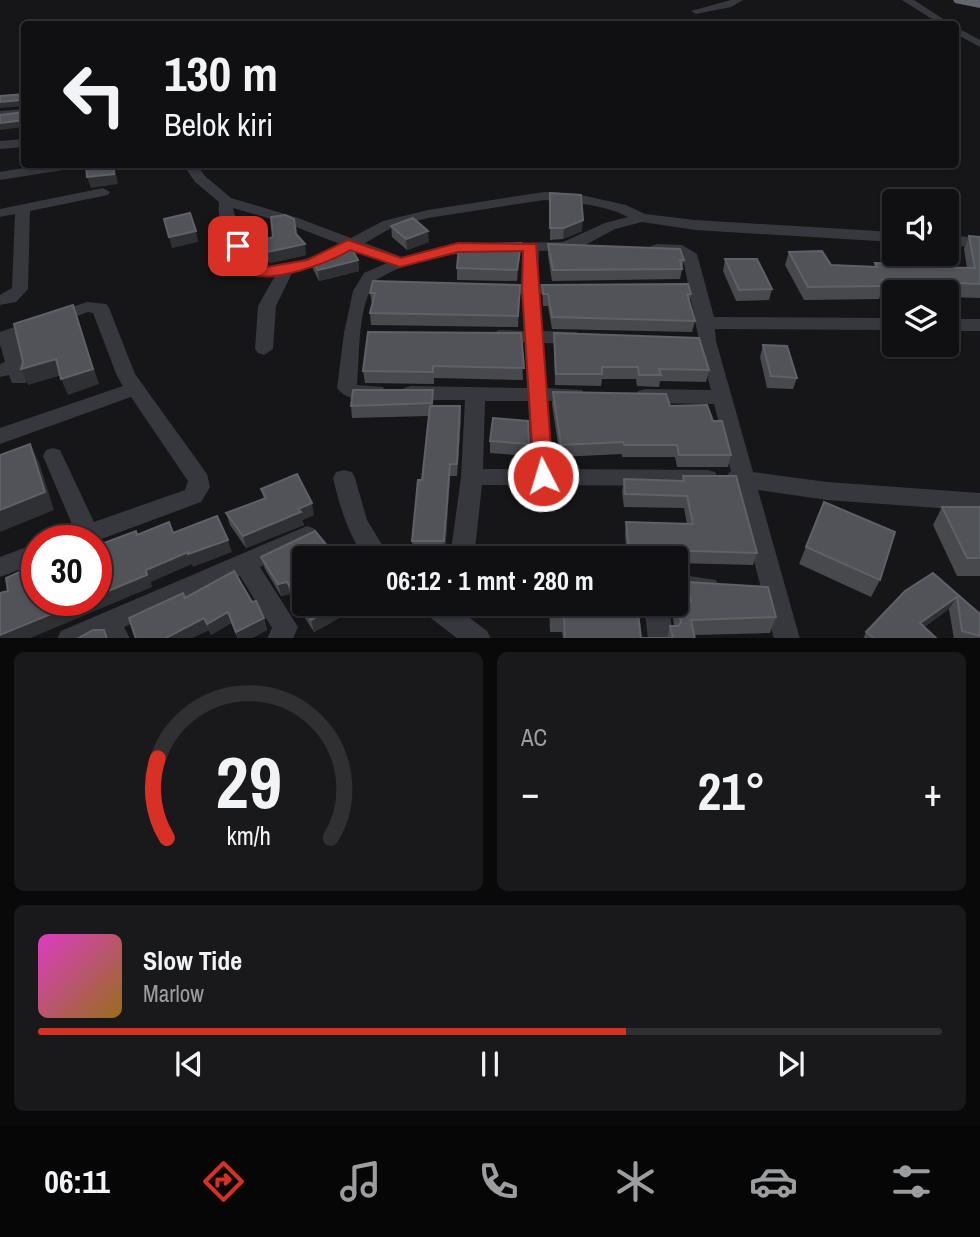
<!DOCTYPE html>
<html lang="id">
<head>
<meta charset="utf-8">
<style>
	:root { --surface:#101012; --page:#19191b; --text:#f1f3f6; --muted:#9c9d9f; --line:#303032; --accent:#d93025 }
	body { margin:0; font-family:"Archivo Narrow",sans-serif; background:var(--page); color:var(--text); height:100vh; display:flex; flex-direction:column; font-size:26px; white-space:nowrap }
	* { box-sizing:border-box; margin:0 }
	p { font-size:23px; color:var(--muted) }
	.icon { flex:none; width:38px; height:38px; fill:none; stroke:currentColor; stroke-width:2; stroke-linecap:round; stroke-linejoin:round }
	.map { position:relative; height:638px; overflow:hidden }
	.details { display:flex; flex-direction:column; gap:14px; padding:14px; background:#09090a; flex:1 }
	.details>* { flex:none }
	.banner { position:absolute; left:21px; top:21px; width:938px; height:147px; border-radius:7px; box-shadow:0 2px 5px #0004,0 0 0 2px var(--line); background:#101012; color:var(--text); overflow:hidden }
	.controls { position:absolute; left:882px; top:189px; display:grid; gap:14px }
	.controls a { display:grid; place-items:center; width:77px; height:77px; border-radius:7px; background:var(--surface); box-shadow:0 2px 5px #0004,0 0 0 2px var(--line); font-size:35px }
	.speed { position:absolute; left:21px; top:525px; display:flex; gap:14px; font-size:35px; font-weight:700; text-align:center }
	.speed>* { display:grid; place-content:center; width:91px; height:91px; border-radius:50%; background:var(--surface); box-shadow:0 2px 5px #0004,0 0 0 2px var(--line); line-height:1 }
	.speed .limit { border:10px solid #d22; background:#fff; color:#111 }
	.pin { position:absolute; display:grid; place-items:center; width:60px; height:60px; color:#fff; margin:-30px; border-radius:14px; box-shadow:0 4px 10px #0006 }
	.me { position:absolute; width:77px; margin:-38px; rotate:355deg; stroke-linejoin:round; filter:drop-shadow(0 0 5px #0008) }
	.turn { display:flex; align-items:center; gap:24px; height:147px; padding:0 28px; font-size:32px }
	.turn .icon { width:91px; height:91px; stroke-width:2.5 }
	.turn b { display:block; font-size:49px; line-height:60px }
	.big { font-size:52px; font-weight:700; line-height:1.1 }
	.details .widget { flex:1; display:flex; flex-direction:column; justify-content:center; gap:10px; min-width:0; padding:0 24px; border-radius:10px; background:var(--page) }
	.details .dial { align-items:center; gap:0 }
	.dial svg { height:182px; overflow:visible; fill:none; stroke:var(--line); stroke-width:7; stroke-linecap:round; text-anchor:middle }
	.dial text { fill:var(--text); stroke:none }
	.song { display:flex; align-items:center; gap:21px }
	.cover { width:84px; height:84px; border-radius:10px; background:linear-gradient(135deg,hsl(310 70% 55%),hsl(40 70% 35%)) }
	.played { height:7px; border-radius:4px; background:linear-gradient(90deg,var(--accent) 65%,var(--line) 65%) }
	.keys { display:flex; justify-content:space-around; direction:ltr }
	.heat { display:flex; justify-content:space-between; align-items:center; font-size:38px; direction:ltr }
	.details .tiles { flex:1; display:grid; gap:14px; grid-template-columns:1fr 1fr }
	.widget:last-child { grid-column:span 2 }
	.trip { position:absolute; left:292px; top:546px; width:396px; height:70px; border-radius:7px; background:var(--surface); box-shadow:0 2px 5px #0004,0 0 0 2px var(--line); font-weight:700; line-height:70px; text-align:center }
	.menu { display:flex; height:112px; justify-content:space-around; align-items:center; background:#060607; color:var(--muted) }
	.menu .icon { width:49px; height:49px }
	.menu .on { color:var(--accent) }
	.menu b { font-size:32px; color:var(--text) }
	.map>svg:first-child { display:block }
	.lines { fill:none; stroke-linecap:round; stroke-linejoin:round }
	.minor { fill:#37383d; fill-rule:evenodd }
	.highway { fill:#63666e; fill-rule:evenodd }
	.wall { fill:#47494d }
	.shaded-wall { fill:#2f3033 }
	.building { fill:#525359; stroke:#5f6168; stroke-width:2 }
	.route { fill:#d93025; stroke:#8d1f18; stroke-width:2 }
</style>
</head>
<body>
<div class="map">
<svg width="980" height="639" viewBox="0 0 980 639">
	<rect width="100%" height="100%" fill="#161618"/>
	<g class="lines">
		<path class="minor" d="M731 0H743L731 7 696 14 691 11Z
			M902 0H914L951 24H940Z
			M956 27 980 40V47L956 34Z
			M24 109V117L0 119V111Z
			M24 139V147L0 149V141Z
			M47 164H82L76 168 0 180V172Z
			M183 164H196L205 176 231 198 298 218 351 238 383 221 428 210 544 192 577 194 626 205 645 214 695 220 894 232V242L695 230 642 222 615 229 576 250 539 251 538 284H564L572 289 564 294H539L542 331 576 332 585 338 576 344 543 343 546 388 582 390 585 395 582 400 548 401 553 469 707 470 715 472 718 478 715 484 707 486 482 485 474 558H450L461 477 465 400H411L404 398 401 393 404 388 411 386 527 388 525 342H499L490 336 499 330 524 331 522 294H497L489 289 497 284H522L523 251C474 251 419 253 376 280 357 307 360 353 357 385L383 387 386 392 383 397C368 401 347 402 337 388L344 333 353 291 364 273 387 263 353 250 334 260 292 273 276 306 273 349 264 355 258 353 255 349 258 306 275 276 259 277 246 272C233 252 216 228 219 202L195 182ZM544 200C573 202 602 204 628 217L605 223 563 242 477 243 432 249 402 257 365 243 393 227 428 218ZM233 208 288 224 340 244C315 258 289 265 261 267L240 235ZM485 401H528L532 469H483Z
			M103 188 110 192 108 195 30 211 28 289 16 302 0 305V295L12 288 15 214 0 217V209Z
			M947 235 980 238V248L947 245Z
			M657 244 682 245 697 254 714 317 894 318V330L715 329 716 341 753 472 827 482 980 493V511L827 500 758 490 800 639H774L735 486 727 484 724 478 731 471 714 404 645 403 638 401 635 396 638 391 645 389 711 390C699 347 692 303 683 259L678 255 651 252 649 249 651 246Z
			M87 302 106 304 109 308 135 374 207 474 210 487 201 502 96 541H58L61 534 74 529 43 456 46 450 53 448 60 450 94 522 185 490 188 481 131 397 0 444V428L123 386 117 376 93 313 88 312 18 338 28 378 26 383H12L9 375 0 377V364L5 362 0 344V332Z
			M947 319H980V331H947Z
			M344 470 352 472 355 478 367 520 390 558H365C348 534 340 507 333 478L336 472Z
			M307 526 315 529 318 536 315 543 260 567 298 627 293 639H267L272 628 240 576 124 627 130 639H57L61 631Z
			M37 543V563L0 577V557Z
			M676 574 716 580 719 587 716 594 707 598 676 596Z
			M420 604H451L487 631 491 639H458L423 612Z
			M644 604H668L674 639H648Z"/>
		<path class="highway" d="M953 0H980V8L955 3Z"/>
	</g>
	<path class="wall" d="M550 193 582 231 563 239 550 240Z
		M391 226 429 242 407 250 392 237Z
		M297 234 306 255 270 263 262 252 260 241Z
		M969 236 980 237V298L947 297V292H894V294H881L879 299 804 300 785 265 789 252 831 265 874 267 875 263 911 267 967 268 964 249Z
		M548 244 684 260 680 279 552 281 548 255Z
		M520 255 517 281 457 280V268Z
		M311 258 358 260 359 271 319 281 313 269Z
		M725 259 772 289 769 300 736 301 723 271Z
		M520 285 518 327 371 325 370 313 372 304 370 293Z
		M542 285 691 294 690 302 695 321 692 332 552 329 548 306H543Z
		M521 333 523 380 434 378V384L365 383 363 371Z
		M554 333 709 370 706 382 660 381 659 387 637 386 636 379H602L601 386 555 385 554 345Z
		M763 345 797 378 793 389 767 388 760 357Z
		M433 390V406L461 418 457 476H450L445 553H413L412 541 422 480 429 416 352 418 351 406Z
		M553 392 670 406 713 421 731 455 728 467H677L675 457H622V454L560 457 552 404Z
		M490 441 529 444V456L490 453Z
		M683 476 757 553 753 565 676 563V558H627L625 534 626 522 687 524 684 508 624 507 622 492 624 479 682 481Z
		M261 489 314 515 302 520 304 525 246 548 230 525 226 513 264 499Z
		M824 502 880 580 871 597 799 564Z
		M942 507H980V576H957L933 525Z
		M261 557 304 558 339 618 314 632 290 594 281 596 265 569Z
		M933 573 978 613 980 611V639H954L949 609 924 627 937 639H863L866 632Z
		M687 582 776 617 770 633 694 635 695 639H563L562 632H550L549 604H637L641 638H667L670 626H674L673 617 677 601H683V598Z
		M185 598 252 602 264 618 267 630 250 639H238L231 623 211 635 209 630 190 639H136Z"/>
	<path class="shaded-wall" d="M21 100 24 106 0 108V102Z
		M24 120V127L0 130V123Z
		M114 164 118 184 91 188 87 177Z
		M583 220 582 231 563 239 564 228Z
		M196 231 198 242 172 248 169 237Z
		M428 231 429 242 407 250 406 239Z
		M521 243 520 255 517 281V270Z
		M305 244 306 255 270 263 268 252Z
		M358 260 359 271 319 281 318 270Z
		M73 305 99 384 68 395 61 379Z
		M56 359 62 375 28 385 21 369Z
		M460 406 461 418 457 476V464Z
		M30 444 39 462 54 510 0 532V510Z
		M450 464V476L445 553 444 541Z
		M312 503 314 515 302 520 304 525 246 548 243 536Z
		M228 540 232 552 193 567 192 564 151 582 152 587 28 639H0V635L85 600H96V596L146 570 188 552Z
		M333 553 334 558H324Z
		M287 582 290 594 281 596 278 584Z
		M957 597 949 609 913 635 920 623Z
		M337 606 339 618 314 632 311 620Z
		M228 612 231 623 211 635 207 624Z
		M204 618 209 630 190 639H164Z
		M264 618 267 630 250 639H238L236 632Z"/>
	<path class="building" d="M24 94V120L0 123V115L24 112V103L21 100 0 102V96Z
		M90 164H113L114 174 87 177 86 165Z
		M550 193 581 195 583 220 564 228H550Z
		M190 213 196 231 169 237 164 219Z
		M285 215 294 219 296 234 305 244 268 252 260 241 273 237 271 217Z
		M413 218 428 231 406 239 391 226Z
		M969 236 980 237V284L882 280 884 286 808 287 789 252 822 251 831 265 877 267 875 263 909 264 911 267 975 268Z
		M521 243 517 270 457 268 459 246Z
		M548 244 680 249 684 260H680L682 269 553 270Z
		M350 246 358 260 318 270 311 258Z
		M725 259H757L772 289 739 290Z
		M373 281 520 285 518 316 370 313 375 293H370Z
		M688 284 691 294H687L695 321 552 317 548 294H543L542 285Z
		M73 305 93 369 61 379 56 359 21 369 23 362 14 324Z
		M368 332 521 333 524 368 433 366V372L363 371Z
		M554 333 699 338 709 370 659 369 661 375H639L638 367H602V374H556Z
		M763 345 787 346 797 378 771 376Z
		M353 390H433L432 403 351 406Z
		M553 392 666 394 670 406 707 405 713 421H722L731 455H679L677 445H624L623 442 561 445Z
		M430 406H460L457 464H450L444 541H412L418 480H422Z
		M493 418 528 421 529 444 490 441Z
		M30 444 45 492 0 510V455Z
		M297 474 312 503 298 509 301 512 243 536 226 513 266 498 261 489Z
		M683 476H736L757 553 629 549 626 522 693 524 687 496 625 494 624 479 684 481Z
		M824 502 895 532 880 580 806 547Z
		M942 507H980V558H967Z
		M217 516 228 540 188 554V552L146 570 147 575 96 596V546L136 531 137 535 169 522 173 533Z
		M315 531 333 553 324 558H304V604H335L337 606 311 620 287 582 278 584 261 557Z
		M37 564V600H85L0 635V593L8 591 6 578Z
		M234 571 252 602 256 601 264 618 236 632 228 612 207 624 204 618 164 639H136L129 618 183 593 185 598Z
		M933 573 980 614V636L962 631 957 597 920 623 937 639H875L866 632 905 591Z
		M687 582 768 587 776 617 691 620 695 639H565L564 617H551V604H637L641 638H673L670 626H678L681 623 677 601H691Z
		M93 630H104L107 639H77Z"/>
	<path class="route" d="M348 240 401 258 458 243 536 244 553 476 550 481 543 484 536 481 534 476 522 289 523 251 458 252 400 267 350 250C332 262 269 285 250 273 241 268 236 255 231 246L238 242 243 243 261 268 307 260Z"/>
</svg>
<div class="controls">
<a><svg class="icon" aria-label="sound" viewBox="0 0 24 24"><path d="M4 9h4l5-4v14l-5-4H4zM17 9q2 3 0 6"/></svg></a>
<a><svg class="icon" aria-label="layers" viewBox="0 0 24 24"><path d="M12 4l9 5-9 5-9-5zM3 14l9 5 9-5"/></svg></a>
</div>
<div class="speed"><div class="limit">30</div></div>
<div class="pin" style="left:238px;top:246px;background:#d93025"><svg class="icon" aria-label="arrive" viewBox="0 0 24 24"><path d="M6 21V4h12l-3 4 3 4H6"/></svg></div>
<svg class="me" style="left:543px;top:476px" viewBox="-20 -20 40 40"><circle r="17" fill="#d93025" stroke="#fff" stroke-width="3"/><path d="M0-11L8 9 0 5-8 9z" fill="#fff"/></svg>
<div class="trip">06:12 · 1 mnt · 280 m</div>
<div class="banner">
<div class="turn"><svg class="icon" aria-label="left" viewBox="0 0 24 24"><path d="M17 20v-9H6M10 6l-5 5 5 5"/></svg><div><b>130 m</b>Belok kiri</div></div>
</div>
</div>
<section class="details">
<div class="tiles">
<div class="widget dial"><svg viewBox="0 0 100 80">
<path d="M14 69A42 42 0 1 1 86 69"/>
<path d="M14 69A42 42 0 0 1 10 34" stroke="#d93025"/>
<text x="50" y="56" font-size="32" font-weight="700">29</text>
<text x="50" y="72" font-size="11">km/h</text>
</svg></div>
<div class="widget"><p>AC</p>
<div class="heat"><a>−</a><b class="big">21°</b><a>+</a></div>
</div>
<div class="widget">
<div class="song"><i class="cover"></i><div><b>Slow Tide</b><p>Marlow</p></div></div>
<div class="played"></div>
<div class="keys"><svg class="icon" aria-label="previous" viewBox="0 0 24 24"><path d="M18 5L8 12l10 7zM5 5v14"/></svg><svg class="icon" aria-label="pause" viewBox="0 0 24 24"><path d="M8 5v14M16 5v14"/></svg><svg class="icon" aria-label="next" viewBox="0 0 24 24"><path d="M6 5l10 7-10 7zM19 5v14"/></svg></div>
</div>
</div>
</section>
<nav class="menu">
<b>06:11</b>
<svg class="icon on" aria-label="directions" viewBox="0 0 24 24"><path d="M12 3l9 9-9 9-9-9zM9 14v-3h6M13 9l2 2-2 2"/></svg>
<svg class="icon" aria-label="music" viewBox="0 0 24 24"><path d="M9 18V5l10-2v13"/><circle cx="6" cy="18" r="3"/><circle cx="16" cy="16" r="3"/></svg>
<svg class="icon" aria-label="phone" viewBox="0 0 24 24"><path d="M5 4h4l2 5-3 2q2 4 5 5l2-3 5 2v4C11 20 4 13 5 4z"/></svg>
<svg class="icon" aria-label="climate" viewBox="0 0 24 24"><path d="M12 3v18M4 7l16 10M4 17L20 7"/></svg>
<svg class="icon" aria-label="car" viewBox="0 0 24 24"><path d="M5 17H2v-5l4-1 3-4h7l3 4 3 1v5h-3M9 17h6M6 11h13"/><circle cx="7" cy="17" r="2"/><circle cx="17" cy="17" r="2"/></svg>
<svg class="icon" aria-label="filters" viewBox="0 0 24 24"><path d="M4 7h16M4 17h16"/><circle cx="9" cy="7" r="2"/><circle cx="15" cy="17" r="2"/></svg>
</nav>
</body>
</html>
